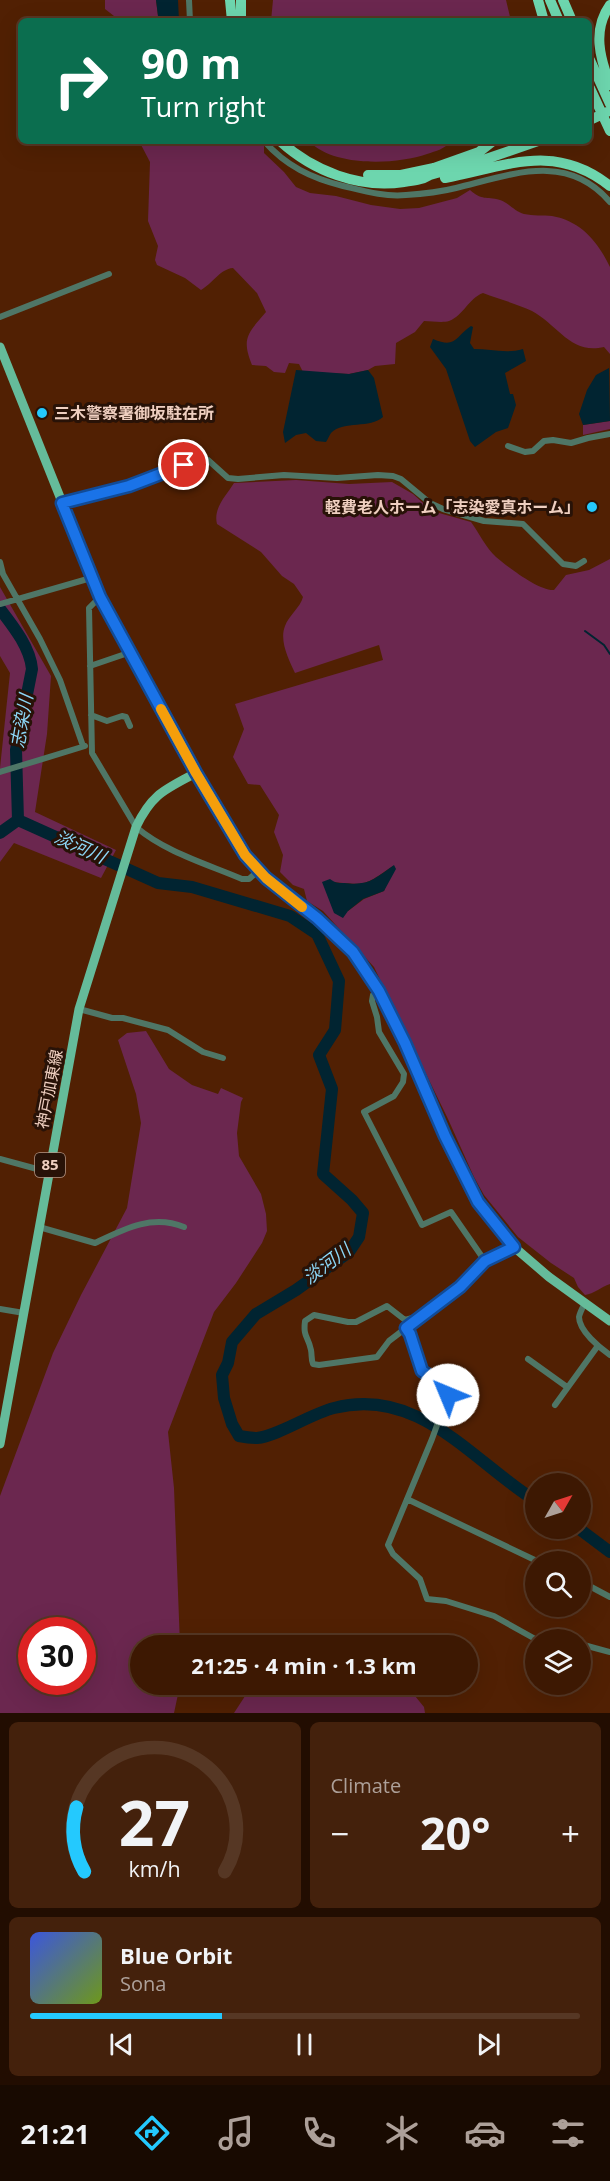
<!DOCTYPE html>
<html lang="en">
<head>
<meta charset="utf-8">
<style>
	:root { --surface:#3d1802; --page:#44210c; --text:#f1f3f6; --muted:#ada099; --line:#563724; --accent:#24c9fe }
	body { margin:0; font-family:"Open Sans","Noto Sans JP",sans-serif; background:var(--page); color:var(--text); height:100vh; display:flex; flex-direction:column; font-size:22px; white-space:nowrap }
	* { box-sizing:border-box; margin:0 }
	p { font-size:20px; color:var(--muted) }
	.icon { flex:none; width:33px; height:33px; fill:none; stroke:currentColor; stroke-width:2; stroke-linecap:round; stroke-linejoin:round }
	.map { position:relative; height:1713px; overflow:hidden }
	.sheet { display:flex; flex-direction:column; gap:9px; padding:9px; background:#220d01; flex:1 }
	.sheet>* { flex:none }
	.hud { position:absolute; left:18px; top:18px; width:574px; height:126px; border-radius:9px; box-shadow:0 6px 24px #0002,0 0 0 2px var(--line); background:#0b6e4f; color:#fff; overflow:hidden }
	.needle { width:39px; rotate:51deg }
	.buttons { position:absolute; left:525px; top:1473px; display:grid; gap:12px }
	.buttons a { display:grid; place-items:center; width:66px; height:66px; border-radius:50%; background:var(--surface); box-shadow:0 6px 24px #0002,0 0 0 2px var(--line); font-size:30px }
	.speed { position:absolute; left:18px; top:1617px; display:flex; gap:12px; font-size:30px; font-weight:700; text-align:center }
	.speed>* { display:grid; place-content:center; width:78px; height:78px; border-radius:50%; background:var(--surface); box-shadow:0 6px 24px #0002,0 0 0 2px var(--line); line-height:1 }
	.speed .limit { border:9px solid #d22; background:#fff; color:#111 }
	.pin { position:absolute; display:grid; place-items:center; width:51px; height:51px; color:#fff; margin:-26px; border:3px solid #fff; border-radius:50%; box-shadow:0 2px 6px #0007 }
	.me { position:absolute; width:66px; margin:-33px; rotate:315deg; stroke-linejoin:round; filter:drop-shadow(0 0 4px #0008) }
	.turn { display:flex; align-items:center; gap:21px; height:126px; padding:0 24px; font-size:27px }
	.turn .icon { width:78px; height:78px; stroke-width:2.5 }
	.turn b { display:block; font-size:42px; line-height:51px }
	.big { font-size:45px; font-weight:700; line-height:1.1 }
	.sheet .widget { flex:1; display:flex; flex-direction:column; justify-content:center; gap:9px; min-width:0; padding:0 21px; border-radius:9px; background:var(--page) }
	.sheet .dial { align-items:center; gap:0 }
	.dial svg { height:156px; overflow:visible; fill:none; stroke:var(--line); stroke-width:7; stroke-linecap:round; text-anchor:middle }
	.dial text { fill:var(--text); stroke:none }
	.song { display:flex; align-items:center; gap:18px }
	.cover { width:72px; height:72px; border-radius:9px; background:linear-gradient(135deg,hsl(230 70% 55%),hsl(80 70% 35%)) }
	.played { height:6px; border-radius:3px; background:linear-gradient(90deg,var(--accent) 35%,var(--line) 35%) }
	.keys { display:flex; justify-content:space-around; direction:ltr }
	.heat { display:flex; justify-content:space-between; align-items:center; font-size:33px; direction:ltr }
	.sheet .tiles { flex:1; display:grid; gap:9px; grid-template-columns:1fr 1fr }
	.widget:last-child { grid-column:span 2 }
	.trip { position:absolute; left:130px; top:1635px; width:348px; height:60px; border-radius:30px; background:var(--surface); box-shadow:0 6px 24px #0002,0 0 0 2px var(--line); font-weight:700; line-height:60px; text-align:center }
	.dock { display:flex; height:96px; justify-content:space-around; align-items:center; background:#180a01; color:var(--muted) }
	.dock .icon { width:42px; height:42px }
	.dock .selected { color:var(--accent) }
	.dock b { font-size:27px; color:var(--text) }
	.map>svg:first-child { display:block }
	.green { fill:#6b274f; fill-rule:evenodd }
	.water { fill:#012431 }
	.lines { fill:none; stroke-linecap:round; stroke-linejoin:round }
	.stream { stroke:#012431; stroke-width:2 }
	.river { stroke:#012431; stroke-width:12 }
	.street { stroke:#4f7666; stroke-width:6 }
	.primary { stroke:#65bb9a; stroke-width:9 }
	.highway { stroke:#6dd6ae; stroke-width:10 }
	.route-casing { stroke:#114b97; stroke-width:15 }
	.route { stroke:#1a73e8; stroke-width:10 }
	.slow { stroke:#f59e0b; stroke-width:10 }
	.poi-dot { fill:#24c9fe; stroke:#281207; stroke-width:2 }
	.labels { text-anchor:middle; stroke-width:6; stroke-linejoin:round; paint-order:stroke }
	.shield { fill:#281207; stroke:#b39688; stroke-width:1.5 }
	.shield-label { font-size:15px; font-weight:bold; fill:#efcfc0 }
	.poi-label { font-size:16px; font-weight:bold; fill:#efcfc0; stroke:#281207; text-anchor:start }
	.street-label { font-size:16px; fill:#efcfc0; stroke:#281207 }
	.water-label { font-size:18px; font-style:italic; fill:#8cd7f7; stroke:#281207 }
</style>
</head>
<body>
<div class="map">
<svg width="610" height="1713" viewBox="0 0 610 1713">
	<rect width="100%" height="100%" fill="#512003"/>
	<path class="green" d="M105 0H156L158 16 161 21H117L114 16 105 9Z
		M273 0H506L511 21H271Z
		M139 141H261L264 146V153L284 172 296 187 310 193 336 196 371 205 400 209 419 208 457 198 470 190C483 201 485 196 500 200 509 203 515 212 524 214 533 216 543 215 552 216 581 221 598 242 610 267V354L604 347C571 355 558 325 532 311 517 304 499 299 483 293 469 298 463 316 449 321 442 323 432 321 424 321L415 332 396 343 395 364 375 366 368 370 349 374 303 372 299 364 289 363 285 373 274 372 266 366 252 365C241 338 248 333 266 312L257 293 233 268C220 269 212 284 201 290L185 278 157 265 155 260 158 246 148 221 150 162Z
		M309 141H451C445 149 436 151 427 154 395 165 333 167 309 141Z
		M610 421V429L583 435V425Z
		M296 480 349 484 392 482 413 494 432 511 471 522C479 533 486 548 496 557 508 567 539 591 554 590L566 575 589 570 610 559V1284C601 1287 594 1294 585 1295L578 1287 574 1278 551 1263 518 1237 484 1195 474 1177 448 1119 374 967 323 911 307 901 304 889 293 885 280 872 283 855 274 832 279 815 260 785 248 784 233 757 244 729 235 704 383 660 379 645 295 673C289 660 279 641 285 626 289 615 300 608 303 597L294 584 282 576 261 552 217 524C213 508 226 496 234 483ZM393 866 384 891 364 899 348 911 334 882C368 886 366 884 393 866Z
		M0 587 51 676 47 734 35 812 116 850 101 878 14 843 0 862V768L10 673 0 656Z
		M146 1031 169 1069 192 1085 218 1094 221 1088 243 1098 241 1102 237 1133 239 1156 261 1194 266 1214 267 1231 262 1243 236 1283 214 1312 168 1432 174 1488 180 1645 141 1646V1684L180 1685 174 1713H0V1496L53 1353 81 1295 127 1208 141 1123 136 1094 118 1040 127 1033ZM32 1630H82V1682H32Z
		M257 1685H406L424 1707 425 1713H234L249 1690Z"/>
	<path class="water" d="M156 0H178L179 21H161L158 16Z
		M471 326 473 327 470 343 474 349C491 349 506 354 523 349L526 361 505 373 510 394H513L516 405 508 428 496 432 475 447 470 441 446 369 430 347 433 339C456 349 455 337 471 326Z
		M609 368 610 421 583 425 579 414 587 390 596 375Z
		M296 370 349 374 368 370 374 378 383 417C370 429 344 420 331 433 329 436 328 439 326 442L316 441 306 433 296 435 285 443 283 432Z
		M394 865 396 869 384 891 363 899 348 911 343 918 334 913 322 882 330 879C335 883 338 883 344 883 369 886 374 879 394 865Z"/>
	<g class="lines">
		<path class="stream" d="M585 631 604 645 610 654"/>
		<path class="river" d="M0 609C13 626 30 647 32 669L16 750 18 820
			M18 820 158 883 192 887 290 916 317 934 339 981 335 1030 319 1055 332 1089 323 1174 352 1200 363 1213 359 1237 349 1252 296 1290 256 1314 232 1342 228 1363 222 1375 224 1398 232 1424 239 1436C244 1437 251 1438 257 1438 278 1436 310 1414 334 1408 419 1386 472 1461 536 1501
			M0 833 18 820
			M578 1528 610 1552"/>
		<path class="street" d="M189 0 190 21
			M264 141C286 166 311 178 343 186 364 191 384 197 406 195 423 194 440 192 456 188 510 175 567 151 610 202
			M0 317 109 274
			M508 446 525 452 533 451 544 441 553 440 571 443 588 438 610 434
			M62 503 129 486 200 458 208 460 228 478 238 479 284 475 337 478 378 475 393 476 401 479 430 503 443 509 484 521 523 524 563 564 576 566 584 561
			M0 562 3 574 40 639 60 680 83 746
			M100 597 89 608 92 753 136 827C165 852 207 864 242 879H249L258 871
			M0 604 91 578
			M90 666 131 652
			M91 715 107 721 122 716 126 717 130 726
			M0 772 85 746
			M379 991 373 995 372 1001 377 1017 379 1032 404 1074 403 1082 394 1096 364 1112 422 1225 451 1212 485 1261
			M79 1009 112 1018H123L168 1030 203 1052 223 1058
			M0 1159 48 1172
			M39 1227 95 1243C124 1229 152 1214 184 1227
			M514 1247 485 1261 460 1287 406 1328 410 1334 422 1371 448 1388V1395L432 1439 388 1545 393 1554 420 1579 427 1599 446 1601 494 1616 537 1640
			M585 1303C583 1307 580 1312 579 1317 579 1331 600 1348 610 1355
			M0 1309 24 1313
			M406 1328 389 1341 377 1357 319 1365 313 1364C311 1359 312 1355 311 1350 308 1335 303 1338 305 1321L314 1315 348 1322H356L387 1306 405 1320 416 1317 421 1319
			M528 1359 567 1387
			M555 1405 597 1347
			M407 1499 539 1562
			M580 1581 610 1597
			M580 1644 610 1652"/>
		<path class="primary" d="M0 347 100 597 196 773 245 855 266 878 317 918 353 952 379 991 405 1043 445 1136 478 1202 514 1247 549 1277 610 1321
			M0 1444 79 1009 136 827C152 794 164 790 196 773"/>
		<path class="highway" d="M230 0 232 21
			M241 0V21
			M538 0 544 21
			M550 0 559 21
			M563 0 572 21
			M610 5C592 30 600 58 610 85
			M590 60 610 104
			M590 88 610 131
			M590 120 607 112
			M280 141C313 171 359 189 404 182 413 181 422 180 430 175L486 159 538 141
			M368 175H401L434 168 479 152 493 141
			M445 178C507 166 555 142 610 186"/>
	</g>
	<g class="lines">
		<defs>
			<path id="route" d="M184 465 129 486 62 503 100 597 196 773 245 855 266 878 317 918 353 952 379 991 405 1043 445 1136 478 1202 514 1247 485 1261 460 1287 406 1328 410 1334 422 1371 448 1388V1395"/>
		</defs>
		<use href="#route" class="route-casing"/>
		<use href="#route" class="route"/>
		<path class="slow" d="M161 709 196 773 245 855 266 878 302 907"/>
	</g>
	<g class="poi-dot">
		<circle cx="42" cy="413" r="6"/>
		<circle cx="592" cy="507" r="6"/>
	</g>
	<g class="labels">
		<rect class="shield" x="35" y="1153" width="30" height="24" rx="4.5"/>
		<g class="shield-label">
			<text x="50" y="1170">85</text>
		</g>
		<g class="poi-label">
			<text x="54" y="419">三木警察署御坂駐在所</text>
			<text x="580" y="513" text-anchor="end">軽費老人ホーム「志染愛真ホーム」</text>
		</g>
		<g class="street-label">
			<text transform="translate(49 1089) rotate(-79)" y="6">神戸加東線</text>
		</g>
		<g class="water-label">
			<text transform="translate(22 721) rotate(-80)" y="6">志染川</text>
			<text transform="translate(80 847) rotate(24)" y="6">淡河川</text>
			<text transform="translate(327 1264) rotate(-37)" y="6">淡河川</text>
		</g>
	</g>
</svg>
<div class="buttons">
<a><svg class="needle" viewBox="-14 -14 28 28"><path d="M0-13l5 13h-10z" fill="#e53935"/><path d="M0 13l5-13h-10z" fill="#ada099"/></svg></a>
<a><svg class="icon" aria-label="search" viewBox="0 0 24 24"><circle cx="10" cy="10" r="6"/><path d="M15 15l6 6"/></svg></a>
<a><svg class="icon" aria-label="layers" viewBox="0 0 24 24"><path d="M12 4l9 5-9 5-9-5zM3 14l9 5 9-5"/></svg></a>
</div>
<div class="speed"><div class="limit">30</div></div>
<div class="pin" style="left:184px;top:465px;background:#d93025"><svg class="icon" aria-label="arrive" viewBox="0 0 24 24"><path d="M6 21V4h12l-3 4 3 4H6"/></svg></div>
<svg class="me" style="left:448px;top:1395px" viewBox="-20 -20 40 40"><circle r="19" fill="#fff"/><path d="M0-13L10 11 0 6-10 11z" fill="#1a73e8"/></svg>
<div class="trip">21:25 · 4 min · 1.3 km</div>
<div class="hud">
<div class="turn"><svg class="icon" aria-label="right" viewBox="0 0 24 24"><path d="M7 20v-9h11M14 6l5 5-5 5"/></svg><div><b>90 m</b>Turn right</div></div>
</div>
</div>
<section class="sheet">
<div class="tiles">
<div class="widget dial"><svg viewBox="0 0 100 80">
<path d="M14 69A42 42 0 1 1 86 69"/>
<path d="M14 69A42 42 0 0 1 10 36" stroke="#24c9fe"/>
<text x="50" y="56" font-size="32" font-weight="700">27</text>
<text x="50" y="72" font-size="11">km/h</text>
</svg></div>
<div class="widget"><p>Climate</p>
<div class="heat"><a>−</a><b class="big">20°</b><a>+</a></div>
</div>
<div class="widget">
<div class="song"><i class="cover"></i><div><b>Blue Orbit</b><p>Sona</p></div></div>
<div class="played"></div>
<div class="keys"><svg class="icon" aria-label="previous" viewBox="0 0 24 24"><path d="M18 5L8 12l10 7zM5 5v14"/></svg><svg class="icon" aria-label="pause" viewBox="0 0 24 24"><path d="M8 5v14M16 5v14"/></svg><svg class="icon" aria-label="next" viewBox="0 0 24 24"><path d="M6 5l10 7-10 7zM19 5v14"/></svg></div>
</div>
</div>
</section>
<nav class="dock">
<b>21:21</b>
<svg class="icon selected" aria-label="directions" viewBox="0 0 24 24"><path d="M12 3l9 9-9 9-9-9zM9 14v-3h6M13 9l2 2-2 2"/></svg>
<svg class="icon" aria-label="music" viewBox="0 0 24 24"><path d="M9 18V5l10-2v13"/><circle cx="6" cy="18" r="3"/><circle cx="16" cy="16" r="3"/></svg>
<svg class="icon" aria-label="phone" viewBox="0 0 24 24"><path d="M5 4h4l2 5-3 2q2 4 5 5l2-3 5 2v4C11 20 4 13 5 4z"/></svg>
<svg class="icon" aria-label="climate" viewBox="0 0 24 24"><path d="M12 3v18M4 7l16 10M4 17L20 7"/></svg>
<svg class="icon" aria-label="car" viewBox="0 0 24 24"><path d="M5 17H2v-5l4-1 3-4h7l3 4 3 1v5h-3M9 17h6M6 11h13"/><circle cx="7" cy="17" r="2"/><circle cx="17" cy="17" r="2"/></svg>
<svg class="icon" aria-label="filters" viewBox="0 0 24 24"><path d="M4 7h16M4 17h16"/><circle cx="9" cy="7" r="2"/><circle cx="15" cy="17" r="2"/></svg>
</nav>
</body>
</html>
